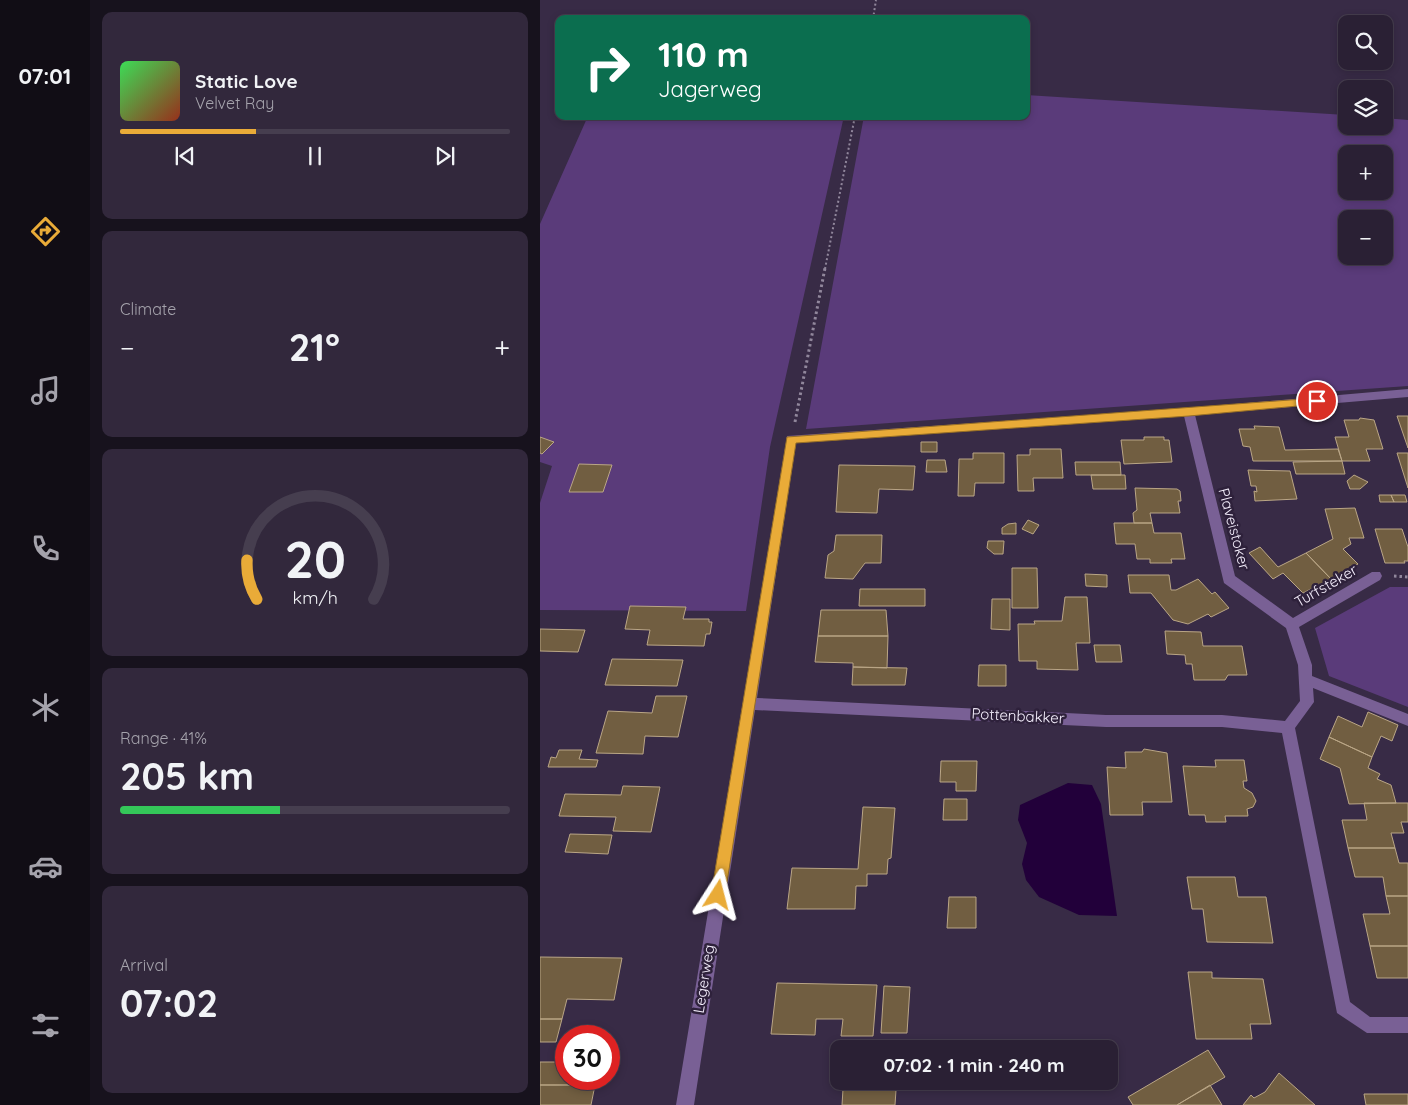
<!DOCTYPE html>
<html lang="en">
<head>
<meta charset="utf-8">
<style>
	:root { --surface:#2a2034; --page:#32283c; --text:#f1f3f6; --muted:#a5a3ac; --line:#463e4f; --accent:#e9ab38 }
	body { margin:0; font-family:Quicksand,sans-serif; background:var(--page); color:var(--text); height:100vh; display:flex; flex-direction:column; font-size:19px; white-space:nowrap }
	* { box-sizing:border-box; margin:0 }
	p { font-size:16px; color:var(--muted) }
	.icon { flex:none; width:28px; height:28px; fill:none; stroke:currentColor; stroke-width:2; stroke-linecap:round; stroke-linejoin:round }
	.map { position:relative; flex:1; overflow:hidden }
	.details { display:flex; flex-direction:column; gap:12px; padding:12px; background:#17121d; width:450px }
	.details>* { flex:none }
	.guide { position:absolute; left:15px; top:15px; width:475px; height:105px; border-radius:10px; box-shadow:0 2px 8px #0003,0 0 0 1px var(--line); background:#0b6e4f; color:#fff; overflow:hidden }
	.fabs { position:absolute; left:798px; top:15px; display:grid; gap:10px }
	.fabs a { display:grid; place-items:center; width:55px; height:55px; border-radius:10px; background:var(--surface); box-shadow:0 2px 8px #0003,0 0 0 1px var(--line); font-size:25px }
	.speed { position:absolute; left:15px; top:1025px; display:flex; gap:10px; font-size:25px; font-weight:700; text-align:center }
	.speed>* { display:grid; place-content:center; width:65px; height:65px; border-radius:50%; background:var(--surface); box-shadow:0 2px 8px #0003,0 0 0 1px var(--line); line-height:1 }
	.speed .limit { border:8px solid #d22; background:#fff; color:#111 }
	.pin { position:absolute; display:grid; place-items:center; width:42px; height:42px; color:#fff; margin:-21px; border:2px solid #fff; border-radius:50%; box-shadow:0 1px 5px #0007 }
	.me { position:absolute; width:55px; margin:-28px; rotate:9deg; stroke-linejoin:round; filter:drop-shadow(0 0 4px #0008) }
	.turn { display:flex; align-items:center; gap:18px; height:105px; padding:0 20px; font-size:22px }
	.turn .icon { width:65px; height:65px; stroke-width:2.5 }
	.turn b { display:block; font-size:35px; line-height:42px }
	.big { font-size:38px; font-weight:700; line-height:1.1 }
	.details .tile { flex:1; display:flex; flex-direction:column; justify-content:center; gap:8px; min-width:0; padding:0 18px; border-radius:10px; background:var(--page) }
	.details .dial { align-items:center; gap:0 }
	.dial svg { height:130px; overflow:visible; fill:none; stroke:var(--line); stroke-width:7; stroke-linecap:round; text-anchor:middle }
	.dial text { fill:var(--text); stroke:none }
	.song { display:flex; align-items:center; gap:15px }
	.cover { width:60px; height:60px; border-radius:8px; background:linear-gradient(135deg,hsl(130 70% 55%),hsl(10 70% 35%)) }
	.played { height:5px; border-radius:2px; background:linear-gradient(90deg,var(--accent) 35%,var(--line) 35%) }
	.keys { display:flex; justify-content:space-around; direction:ltr }
	.heat { display:flex; justify-content:space-between; align-items:center; font-size:28px; direction:ltr }
	.charge { height:8px; border-radius:4px; background:linear-gradient(90deg,#34c759 41%,var(--line) 0) }
	.trip { position:absolute; left:290px; top:1040px; width:288px; height:50px; border-radius:10px; background:var(--surface); box-shadow:0 2px 8px #0003,0 0 0 1px var(--line); font-weight:700; line-height:50px; text-align:center }
	main { display:flex; flex:1; min-height:0 }
	.tabs { display:flex; flex-direction:column; width:90px; justify-content:space-around; align-items:center; background:#110d15; color:var(--muted) }
	.tabs .icon { width:35px; height:35px }
	.tabs .current { color:var(--accent) }
	.tabs b { font-size:22px; color:var(--text) }
	.map>svg:first-child { display:block }
	.green { fill:#5a3b7a; fill-rule:evenodd }
	.water { fill:#22003a }
	.building { fill:#715e41; stroke:#baa686 }
	.lines { fill:none; stroke-linecap:round; stroke-linejoin:round }
	.path-far1 { stroke:#91879c; stroke-width:2; stroke-dasharray:2 2.5; stroke-linecap:butt }
	.path { stroke:#91879c; stroke-width:3; stroke-dasharray:2.5 3; stroke-linecap:butt }
	.minor { fill:#796095; fill-rule:evenodd }
	.route { fill:#e9ab38; stroke:#976f24 }
	.labels { text-anchor:middle; stroke-width:5; stroke-linejoin:round; paint-order:stroke }
	.street-label { font-size:15px; fill:#f5effd; stroke:#2e213b }
</style>
</head>
<body>
<main>
<nav class="tabs">
<b>07:01</b>
<svg class="icon current" aria-label="directions" viewBox="0 0 24 24"><path d="M12 3l9 9-9 9-9-9zM9 14v-3h6M13 9l2 2-2 2"/></svg>
<svg class="icon" aria-label="music" viewBox="0 0 24 24"><path d="M9 18V5l10-2v13"/><circle cx="6" cy="18" r="3"/><circle cx="16" cy="16" r="3"/></svg>
<svg class="icon" aria-label="phone" viewBox="0 0 24 24"><path d="M5 4h4l2 5-3 2q2 4 5 5l2-3 5 2v4C11 20 4 13 5 4z"/></svg>
<svg class="icon" aria-label="climate" viewBox="0 0 24 24"><path d="M12 3v18M4 7l16 10M4 17L20 7"/></svg>
<svg class="icon" aria-label="car" viewBox="0 0 24 24"><path d="M5 17H2v-5l4-1 3-4h7l3 4 3 1v5h-3M9 17h6M6 11h13"/><circle cx="7" cy="17" r="2"/><circle cx="17" cy="17" r="2"/></svg>
<svg class="icon" aria-label="filters" viewBox="0 0 24 24"><path d="M4 7h16M4 17h16"/><circle cx="9" cy="7" r="2"/><circle cx="15" cy="17" r="2"/></svg>
</nav>
<section class="details">
<div class="tile">
<div class="song"><i class="cover"></i><div><b>Static Love</b><p>Velvet Ray</p></div></div>
<div class="played"></div>
<div class="keys"><svg class="icon" aria-label="previous" viewBox="0 0 24 24"><path d="M18 5L8 12l10 7zM5 5v14"/></svg><svg class="icon" aria-label="pause" viewBox="0 0 24 24"><path d="M8 5v14M16 5v14"/></svg><svg class="icon" aria-label="next" viewBox="0 0 24 24"><path d="M6 5l10 7-10 7zM19 5v14"/></svg></div>
</div>
<div class="tile"><p>Climate</p>
<div class="heat"><a>−</a><b class="big">21°</b><a>+</a></div>
</div>
<div class="tile dial"><svg viewBox="0 0 100 80">
<path d="M14 69A42 42 0 1 1 86 69"/>
<path d="M14 69A42 42 0 0 1 8 45" stroke="#e9ab38"/>
<text x="50" y="56" font-size="32" font-weight="700">20</text>
<text x="50" y="72" font-size="11">km/h</text>
</svg></div>
<div class="tile"><p>Range · 41%</p><b class="big">205 km</b><div class="charge"></div></div>
<div class="tile"><p>Arrival</p><b class="big">07:02</b></div>
</section>
<div class="map">
<svg width="868" height="1105" viewBox="0 0 868 1105">
	<rect width="100%" height="100%" fill="#382b46"/>
	<path class="green" d="M486 95 806 115V126H844V118L868 120V386L266 429 324 116H486ZM806 154H844V191H806ZM806 219H844V256H806Z
		M48 116H304L230 447 206 611 0 610V503L12 466 0 462V224Z
		M850 587H868V707L789 676 775 628Z"/>
	<path class="water" d="M528 783 552 785 561 804 577 916 539 915 499 897 486 880 482 864 487 843 478 820 480 805Z"/>
	<path class="building" d="M857 416H868V448Z
		M820 418 834 420 843 449H826L830 461H802L795 437H809L804 420H819Z
		M714 426 739 427 745 450 798 449 802 461H713L710 447 703 446 699 429H715Z
		M0 437 14 442 2 454 0 453Z
		M604 437H624V440H629L632 462 584 464 581 440H604Z
		M381 442H397V452H381Z
		M490 449H521L523 478H493L494 491H478L477 455H490Z
		M433 453H464V483H435L434 496H418L419 459H433Z
		M857 453H868V488Z
		M387 460H405L407 472H386Z
		M802 461 805 474H756L753 462Z
		M535 462H580L581 475H536Z
		M39 464 72 465 63 492H29Z
		M299 465 375 466 373 490 339 489 337 513 296 512Z
		M708 470 750 471 757 499 715 501 714 491 717 492 716 486H711Z
		M551 475H585L586 489H553Z
		M814 475 828 482 820 489H810L807 481Z
		M595 488 637 489 640 491 641 501H638L640 513H610L612 523H594L593 513 597 510Z
		M839 495H851L854 502H840Z
		M851 495H865L867 502H854Z
		M815 508 824 538H809L811 544 803 549 818 564 791 579 766 553 793 539 785 509Z
		M488 520 499 525 493 534 482 529Z
		M476 523V534H462V528L468 524Z
		M574 523H612L614 533H641L645 559H631L632 563H610V559H597L595 544H576Z
		M835 529H862L868 547V561H864L865 563H845Z
		M296 535H342L341 563H325L313 579 285 578 288 555 294 551Z
		M448 541H464L463 554H454L447 548Z
		M720 547 738 567 766 553 791 579 763 593 743 573 733 579 709 553Z
		M472 568H497L498 608H472Z
		M545 574 567 575V587L546 586Z
		M588 575H629L631 590H636L658 579 672 594 675 592 689 608 671 617 668 614 648 624 633 620 611 593H590Z
		M320 589H385V606H319Z
		M525 597H547L550 643H536L538 670 497 669V661H479L478 624H495L494 621H522Z
		M452 599H470V630L451 629Z
		M90 606 146 607 143 619H169V622H172L170 634H166L164 646 107 645 110 630 85 629Z
		M281 610H346L348 636H278Z
		M0 629 45 630 38 652 0 651Z
		M625 631 661 632 663 646H702L707 675H688L685 680H654L652 664H646L645 655 627 654Z
		M278 636H348L347 668 313 667V663L275 662Z
		M554 645H580L582 662H556Z
		M72 659 143 660 137 686 65 685Z
		M439 665H466V686H438Z
		M313 667 367 668 365 685H312Z
		M116 696H147L138 737 105 736 103 754 56 753 68 711 112 713Z
		M828 712 858 725 852 741 841 736 832 757 789 737 798 716 822 727Z
		M789 737 832 757 828 768 840 774 837 779 851 785 856 803 809 804 800 768 780 759Z
		M604 749 627 753 632 802H602L603 815H570L567 767 586 768 585 752H602Z
		M19 750H42L39 759 58 760 56 767H8L11 757 16 758Z
		M675 760H704L707 781H703L704 788 712 793 716 801 713 807 707 809 708 816H685L686 822H666L665 815H649L643 766 676 767Z
		M401 761H437L436 791H416V782H400Z
		M83 786 120 787 111 832 73 831 76 817 19 816 25 794 81 795Z
		M404 799H427V820H403Z
		M824 803H868V822H861L864 833H851L855 848H808L802 820H827Z
		M323 807 355 808 351 858 348 859 347 874H327V886H316L315 909H247L252 868 318 869Z
		M30 834 72 835 68 854 25 852Z
		M808 848H855L859 863H868V896H846L843 877H815Z
		M647 877H695L698 897H726L733 943 667 942 663 909H652Z
		M846 896H868V946H830L823 914H850Z
		M409 897H436V928H407Z
		M830 946H868V978H837Z
		M0 957 82 958 74 1000 27 999 22 1019H0Z
		M648 972H672V978L723 979 731 1024H710L712 1039H656Z
		M237 983 337 985 333 1036H301L303 1019H276L275 1035 231 1034Z
		M344 986 370 987 367 1033H341Z
		M0 1019H22L16 1042H0Z
		M25 1041 26 1079H57L55 1085H0V1062H20Z
		M668 1050 685 1077 637 1105H593L588 1097Z
		M569 1072V1084H549V1081H569Z
		M739 1073 775 1105H703L711 1095 714 1098 725 1092Z
		M0 1085H55L51 1105H0Z
		M670 1085 682 1105H637Z
		M303 1089 356 1090 355 1105H302Z
		M824 1094H868V1105H826Z"/>
	<g class="lines">
		<path class="path-far1" d="M333 19 336 0
			M285 269 315 116"/>
		<path class="path" d="M255 422 285 268
			M854 576 868 577"/>
		<path class="minor" d="M868 389V397L655 415 695 576 753 618 832 572H840L842 576 840 580 759 627 772 665V676L868 714V726L773 688 774 702 755 728 810 1002 830 1017H868V1033H827L797 1013 742 733 682 727H566L215 710 154 1105H136L247 436 649 408ZM644 416 683 579 684 583 746 628 758 665 760 701 745 721 682 715H566L217 698 256 443Z"/>
	</g>
	<path class="route" d="M777 398 780 399V404L649 416 256 443 185 895 183 900 178 902 173 900 171 895 247 437Z"/>
	<g class="labels">
		<g class="street-label">
			<text transform="translate(694 529) rotate(75)" y="5">Plaveistoker</text>
			<text transform="translate(786 586) rotate(-30)" y="5">Turfsteker</text>
			<text transform="translate(478 716) rotate(3)" y="5">Pottenbakker</text>
			<text transform="translate(164 979) rotate(-81)" y="5">Legerweg</text>
		</g>
	</g>
</svg>
<div class="fabs">
<a><svg class="icon" aria-label="search" viewBox="0 0 24 24"><circle cx="10" cy="10" r="6"/><path d="M15 15l6 6"/></svg></a>
<a><svg class="icon" aria-label="layers" viewBox="0 0 24 24"><path d="M12 4l9 5-9 5-9-5zM3 14l9 5 9-5"/></svg></a>
<a>+</a>
<a>−</a>
</div>
<div class="speed"><div class="limit">30</div></div>
<div class="pin" style="left:777px;top:401px;background:#d93025"><svg class="icon" aria-label="arrive" viewBox="0 0 24 24"><path d="M6 21V4h12l-3 4 3 4H6"/></svg></div>
<svg class="me" style="left:178px;top:895px" viewBox="-20 -20 40 40"><path d="M0-17L14 15 0 8-14 15z" fill="#e9ab38" stroke="#fff" stroke-width="4"/></svg>
<div class="trip">07:02 · 1 min · 240 m</div>
<div class="guide">
<div class="turn"><svg class="icon" aria-label="right" viewBox="0 0 24 24"><path d="M7 20v-9h11M14 6l5 5-5 5"/></svg><div><b>110 m</b>Jagerweg</div></div>
</div>
</div>
</main>
</body>
</html>
